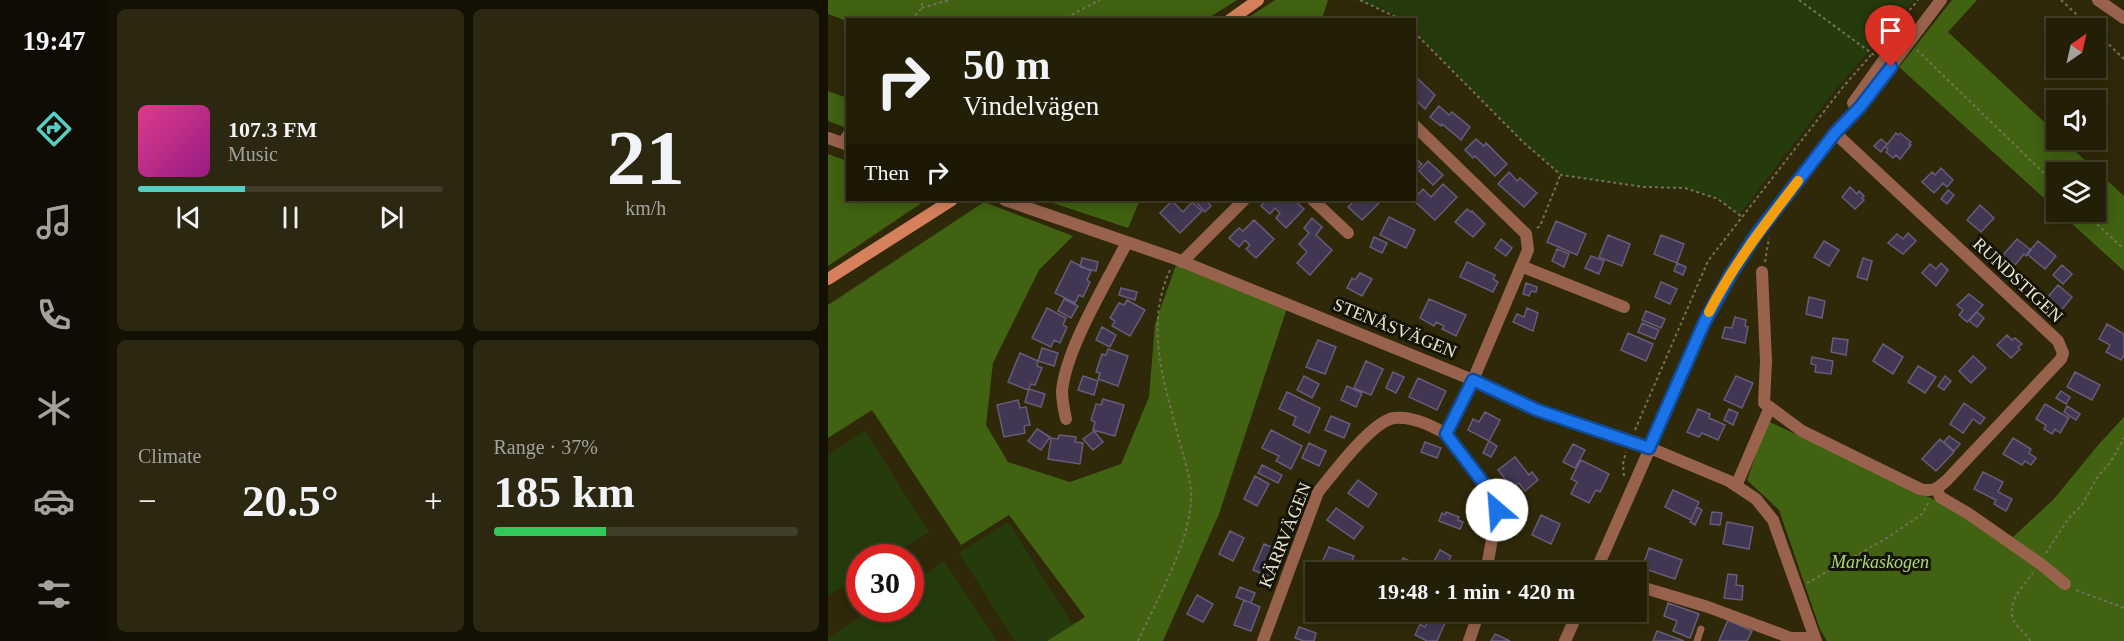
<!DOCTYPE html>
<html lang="en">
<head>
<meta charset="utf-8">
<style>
	:root { --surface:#231f07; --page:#2b2711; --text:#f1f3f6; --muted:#a3a29b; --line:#403d28; --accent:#55cec6 }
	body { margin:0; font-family:Georgia,serif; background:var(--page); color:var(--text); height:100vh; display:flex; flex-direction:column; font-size:22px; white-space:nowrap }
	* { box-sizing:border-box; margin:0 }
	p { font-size:20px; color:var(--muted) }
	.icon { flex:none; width:33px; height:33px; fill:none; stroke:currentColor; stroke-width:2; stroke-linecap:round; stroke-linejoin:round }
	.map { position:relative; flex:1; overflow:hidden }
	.sheet { display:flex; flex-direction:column; gap:9px; padding:9px; background:#131104; width:720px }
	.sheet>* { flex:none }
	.hud { position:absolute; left:18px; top:18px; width:570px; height:183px; border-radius:0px; box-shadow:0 3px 15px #0003,0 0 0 2px var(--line); background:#231f07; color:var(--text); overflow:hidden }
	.needle { width:39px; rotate:34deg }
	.fabs { position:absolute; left:1218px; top:18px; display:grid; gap:12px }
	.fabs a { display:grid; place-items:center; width:60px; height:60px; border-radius:0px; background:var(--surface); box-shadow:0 3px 15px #0003,0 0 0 2px var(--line); font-size:30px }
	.speed { position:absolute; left:18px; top:544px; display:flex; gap:12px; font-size:30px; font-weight:700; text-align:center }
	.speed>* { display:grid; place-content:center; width:78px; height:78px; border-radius:50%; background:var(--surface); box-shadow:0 3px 15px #0003,0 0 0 2px var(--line); line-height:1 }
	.speed .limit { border:9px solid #d22; background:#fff; color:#111 }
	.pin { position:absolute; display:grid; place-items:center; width:51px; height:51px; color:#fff; margin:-62px -26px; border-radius:50% 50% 50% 0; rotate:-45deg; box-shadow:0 0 6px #0007 }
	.pin .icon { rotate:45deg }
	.me { position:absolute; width:66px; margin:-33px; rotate:333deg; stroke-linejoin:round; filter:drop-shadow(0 0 4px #0008) }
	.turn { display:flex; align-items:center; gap:21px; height:126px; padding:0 18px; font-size:27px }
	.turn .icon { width:78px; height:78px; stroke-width:2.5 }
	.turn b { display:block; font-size:42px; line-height:51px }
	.then { display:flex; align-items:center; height:57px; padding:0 18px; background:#0003; gap:12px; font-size:22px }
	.big { font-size:45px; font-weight:800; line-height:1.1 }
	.sheet .card { flex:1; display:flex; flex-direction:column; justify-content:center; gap:9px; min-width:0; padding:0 21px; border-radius:9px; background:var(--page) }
	.sheet .dial { align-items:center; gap:0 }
	.dial b { font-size:78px; line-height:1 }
	.song { display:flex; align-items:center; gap:18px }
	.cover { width:72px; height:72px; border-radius:9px; background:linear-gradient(135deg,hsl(330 70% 55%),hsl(310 70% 35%)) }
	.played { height:6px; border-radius:3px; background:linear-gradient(90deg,var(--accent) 35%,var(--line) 35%) }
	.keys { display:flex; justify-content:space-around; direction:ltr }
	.heat { display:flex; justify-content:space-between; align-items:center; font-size:33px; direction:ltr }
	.charge { height:9px; border-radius:4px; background:linear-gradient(90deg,#34c759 37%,var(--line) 0) }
	.sheet .tiles { flex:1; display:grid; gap:9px; grid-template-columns:repeat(2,1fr) }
	.trip { position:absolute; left:477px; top:562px; width:342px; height:60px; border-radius:0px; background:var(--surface); box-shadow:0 3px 15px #0003,0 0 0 2px var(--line); font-weight:800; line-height:60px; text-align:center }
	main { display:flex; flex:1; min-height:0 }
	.tabs { display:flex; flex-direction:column; width:108px; justify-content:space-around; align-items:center; background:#0e0c03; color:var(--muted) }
	.tabs .icon { width:42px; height:42px }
	.tabs .current { color:var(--accent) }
	.tabs b { font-size:27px; color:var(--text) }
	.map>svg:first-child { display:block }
	.green { fill:#263b0c }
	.forest { fill:#406211 }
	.building { fill:#413752; stroke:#675c7a; stroke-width:1.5 }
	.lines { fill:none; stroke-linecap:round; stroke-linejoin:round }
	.path { stroke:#767156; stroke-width:2; stroke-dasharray:3 3; stroke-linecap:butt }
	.lane { stroke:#98624c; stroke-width:7 }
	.street { stroke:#98624c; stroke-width:12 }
	.secondary { stroke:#d7815c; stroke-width:12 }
	.route-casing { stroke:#114b97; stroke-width:15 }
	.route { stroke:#1a73e8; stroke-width:10 }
	.slow { stroke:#f59e0b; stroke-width:10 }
	.labels { text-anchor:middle; stroke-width:6; stroke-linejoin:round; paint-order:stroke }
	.street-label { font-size:18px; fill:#e9e6d4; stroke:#151206 }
	.park-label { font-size:18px; font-style:italic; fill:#a8db74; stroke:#151206 }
</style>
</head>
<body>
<main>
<nav class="tabs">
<b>19:47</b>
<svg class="icon current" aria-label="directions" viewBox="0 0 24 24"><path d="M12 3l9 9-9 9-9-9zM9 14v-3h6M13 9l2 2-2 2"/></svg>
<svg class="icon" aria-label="music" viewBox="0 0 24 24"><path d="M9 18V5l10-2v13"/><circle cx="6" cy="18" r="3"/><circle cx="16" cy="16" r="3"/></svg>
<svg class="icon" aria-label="phone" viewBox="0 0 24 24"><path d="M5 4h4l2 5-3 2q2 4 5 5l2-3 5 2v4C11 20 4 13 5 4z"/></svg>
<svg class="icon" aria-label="climate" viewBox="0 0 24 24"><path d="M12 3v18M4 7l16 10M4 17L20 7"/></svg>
<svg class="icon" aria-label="car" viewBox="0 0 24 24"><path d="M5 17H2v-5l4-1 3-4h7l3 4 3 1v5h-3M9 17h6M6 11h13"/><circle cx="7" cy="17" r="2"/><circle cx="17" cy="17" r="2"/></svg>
<svg class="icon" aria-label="filters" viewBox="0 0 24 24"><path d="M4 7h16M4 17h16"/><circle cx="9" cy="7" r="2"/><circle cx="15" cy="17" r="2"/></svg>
</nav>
<section class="sheet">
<div class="tiles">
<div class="card">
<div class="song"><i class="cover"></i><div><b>107.3 FM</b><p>Music</p></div></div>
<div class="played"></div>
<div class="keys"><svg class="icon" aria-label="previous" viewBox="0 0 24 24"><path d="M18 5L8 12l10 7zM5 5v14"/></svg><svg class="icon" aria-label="pause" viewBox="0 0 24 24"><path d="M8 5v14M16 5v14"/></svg><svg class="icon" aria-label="next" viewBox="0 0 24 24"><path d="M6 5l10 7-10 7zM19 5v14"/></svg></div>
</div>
<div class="card dial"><b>21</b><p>km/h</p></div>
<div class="card"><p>Climate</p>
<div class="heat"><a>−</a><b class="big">20.5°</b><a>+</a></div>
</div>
<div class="card"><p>Range · 37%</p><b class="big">185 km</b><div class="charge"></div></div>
</div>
</section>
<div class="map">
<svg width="1296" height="641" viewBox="0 0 1296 641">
	<rect width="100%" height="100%" fill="#2f2909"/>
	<path class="green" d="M532 0H1086L1007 90 911 215 890 199 857 188 816 187 733 175 695 142 587 32 586 20 574 19Z
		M37 431 101 532 60 558H32L31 576 0 596V455Z
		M180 522 245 625 219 641H187L131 553Z
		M116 561 169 641H0V638L44 609H82L83 584Z"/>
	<path class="forest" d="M0 0H409L379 19 19 21 0 14Z
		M447 0H500L494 19H418Z
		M1124 0H1149L1120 32 1228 133V140H1235L1296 196V271L1231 212H1268V172H1228V209L1071 67Z
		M0 91 19 98V128L0 121Z
		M0 154 19 161 20 200H98L0 266Z
		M216 200H312L300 228Z
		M156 202 245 236 211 270 165 363 158 425 180 462 242 482 293 464 321 397 327 324 348 265 459 308 391 514 335 641H219L257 617 181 515 133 545 44 410 0 438V305Z
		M1296 417V641H999L992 629 951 510 919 480 940 421 1185 537 1225 500 1271 444Z"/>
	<path class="building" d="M589 78 607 95 597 109 586 98V81Z
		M611 106 621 115 624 112 642 127 633 140 614 124 613 126 602 117Z
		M1068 133 1070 135 1072 133 1083 142 1081 144 1083 145 1072 159 1068 155 1065 158 1058 152 1060 149 1057 147Z
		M648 139 656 146 658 143 679 164 667 176 647 156 645 158 637 150Z
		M1053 139 1059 144 1053 152 1046 146Z
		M586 157 594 164 586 172Z
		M600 161 615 175 605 185 591 171Z
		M1113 168 1125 180 1119 187 1115 183 1106 193 1094 182 1104 172 1107 175Z
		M681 172 689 181 692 178 709 193 696 207 670 184Z
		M615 184 629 197 607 220 585 200 595 189 603 197Z
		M1022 187 1029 194 1031 191 1036 196 1034 198 1036 200 1027 209 1014 197Z
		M1120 190 1126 195 1119 204 1113 199Z
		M371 200H378L383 206 377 212 368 202Z
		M438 200H466L476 209 458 228 448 218 452 213 447 208 442 214 433 206Z
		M527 200H552L553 201 534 220 520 207Z
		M344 201 355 212 364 202 374 211 352 233 332 213Z
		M1152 205 1166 218 1153 232 1139 220Z
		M639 209 643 212 644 211 657 224 645 237 627 222Z
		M561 217 587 230 578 248 552 235Z
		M484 218 494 227 488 235 504 250 482 275 469 263 479 252 471 244 481 233 476 228Z
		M426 220 446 239 428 258 418 249 422 245 417 240 411 247 401 238 411 228 415 231Z
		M728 221 758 234 749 255 719 242Z
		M1080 233 1088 241 1075 254 1060 243 1069 234 1075 239Z
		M780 235 802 244 794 266 771 257Z
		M833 235 856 244 849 263 826 254Z
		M546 237 559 243 554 253 542 247Z
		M673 239 684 248 678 256 667 248Z
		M1189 239 1203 250 1198 256 1196 254 1187 265 1175 255Z
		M996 241 1011 250 1001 266 986 257Z
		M1210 241 1228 256 1217 269 1199 254Z
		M729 249 741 254 736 267 724 261Z
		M763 256 776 261 771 274 757 268Z
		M254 258 270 262 268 271 252 267Z
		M1035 258 1044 261 1039 280 1029 277Z
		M243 261 263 271 259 280 262 282 255 297 251 295 247 303 227 293Z
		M639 262 667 275 665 279 670 282 665 292 632 277Z
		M849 263 858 267 855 275 846 271Z
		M1113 263 1120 270 1108 286 1094 273 1102 264 1108 269Z
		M1234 265 1244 274 1235 284 1225 275Z
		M532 273 544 279 534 296 519 288 524 278 527 280Z
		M833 282 849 289 842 304 827 297Z
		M698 283 709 287 708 292 703 291 701 296 695 294Z
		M1230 285 1244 297 1231 313 1221 305 1225 301 1220 297Z
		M293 288 309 292 307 300 291 295Z
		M1141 294 1155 305 1139 322 1131 315 1135 310 1129 305Z
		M981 297 997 301 994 318 978 314Z
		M236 299 250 306 243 318 230 311Z
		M601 299 638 315 628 336 614 329 616 326 608 322 606 326 592 318Z
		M299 300 317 310 302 336 284 326 287 321 282 318 291 303 296 305Z
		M219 308 238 318 235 325 239 327 232 343 226 340 223 347 204 338Z
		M699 308 710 313 705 331 685 322 689 314 696 317Z
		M818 311 837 319 833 328 814 320Z
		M1149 312 1156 318 1149 327 1141 321Z
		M907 317 918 320 917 326 920 327 917 343 894 338 897 327 904 328Z
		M814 323 831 330 827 339 810 332Z
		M1279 324 1296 334V355L1293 360 1278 352 1282 345 1271 339Z
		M274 327 288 335 282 347 268 340Z
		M800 333 825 344 818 361 793 350Z
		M1179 335 1184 340 1187 338 1194 344 1190 347 1192 349 1183 358 1169 345Z
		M1005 338 1020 340 1018 355 1003 352Z
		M490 340 508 347 497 374 478 367Z
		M1055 344 1075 357 1065 374 1045 361Z
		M214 348 230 353 226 366 210 361Z
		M280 349 300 356 290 386 270 379 272 373 268 372 274 354 278 355Z
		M192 353 210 361 209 366 214 368 207 385 203 384 200 390 180 382Z
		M1145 356 1158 368 1143 383 1131 371Z
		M984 357 1005 361 1003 374 987 372 988 365 983 364Z
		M538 361 555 369 543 395 526 388Z
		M1090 366 1108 377 1097 393 1080 382Z
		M565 372 576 377 568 393 558 388Z
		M1247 372 1272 385 1264 400 1239 387Z
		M255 376 270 381 266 395 250 390Z
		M476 376 491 384 484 398 469 390Z
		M908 376 925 383 914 408 896 400Z
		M1117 376 1123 381 1116 390 1110 386Z
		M590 378 618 391 609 410 581 397Z
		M519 386 534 393 528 407 513 400Z
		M201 389 217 394 213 407 197 402Z
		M1233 391 1242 397 1238 404 1228 398Z
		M459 392 492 408 481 433 465 425 468 417 451 409Z
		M275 399 296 405 287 436 265 430 267 422 263 420 268 404 273 405Z
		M190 400 192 408 198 407 202 425 196 426 197 433 176 437 169 405Z
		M1136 403 1157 418 1152 424 1145 419 1135 433 1122 424Z
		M1217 404 1241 418 1232 433 1227 429 1224 434 1216 429 1218 425 1208 419Z
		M1239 406 1252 414 1248 420 1236 412Z
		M870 409 882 414 881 418 897 425 890 440 874 433 871 437 859 432Z
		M901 409 910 413 905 425 896 420Z
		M657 412 672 420 661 441 640 430 645 419 651 422Z
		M503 416 522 424 516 438 497 430Z
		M209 429 222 437 213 450 200 441Z
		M443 430 474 446 463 469 448 461 451 456 434 448Z
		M266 431 275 442 265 450 255 439Z
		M231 435 248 437 247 442 255 443 252 464 220 459 223 438 230 439Z
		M1121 436 1132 444 1126 451 1116 442Z
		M1185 438 1203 449 1201 453 1208 458 1203 465 1197 461 1194 465 1175 454Z
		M1112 439 1126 452 1108 471 1094 459Z
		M661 441 669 446 663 457 655 453Z
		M597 442 613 448 609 458 593 452Z
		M481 443 498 451 491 466 474 458Z
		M745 444 757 450 747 468 735 462Z
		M687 457 701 475 704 472 710 480 697 491 691 483 684 488 670 470Z
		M753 460 781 474 772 492 768 490 761 503 743 494 749 482 743 479Z
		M434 465 454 475 450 483 430 473Z
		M1155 472 1175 482 1170 492 1184 499 1178 511 1166 504 1168 500 1146 489Z
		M427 476 441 484 429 506 416 499Z
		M530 480 549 494 540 507 520 493Z
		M845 490 871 502 863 520 837 507Z
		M869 507 874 510 867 525 862 522Z
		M508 508 535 527 526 539 499 520Z
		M618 512 631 517 630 520 635 522 632 529 611 521 614 513 617 515Z
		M884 512 894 513 892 525 882 524Z
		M713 515 732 524 723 544 704 535Z
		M899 522 925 527 921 549 895 544Z
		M402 531 416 538 405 561 391 554Z
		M436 544 453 551 442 577 425 570Z
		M501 547 526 556 521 570 495 560Z
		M821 548 854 560 847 579 814 568Z
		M612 550 623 556 616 571 604 565Z
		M575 558 584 562 581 569 590 573H568Z
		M900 574 909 575 908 585 915 586 914 600 896 598Z
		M412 587 427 593 423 603 408 597Z
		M369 595 385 604 375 622 359 614Z
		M482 599 488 601V612H505L501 622 477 612Z
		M416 600 432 607 423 631 406 625Z
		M840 603 871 614 862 638 845 631 849 621 836 616Z
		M604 612H614L620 616 609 641H599L587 635 592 624 597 627Z
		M689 612H707L702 623 687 616Z
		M900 620 924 631 919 641H891Z
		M471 627 488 633 486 641H476L467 638Z
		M829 631 856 641H825Z
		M667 634 682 641H663Z"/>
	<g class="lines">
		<path class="path" d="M532 0 574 20
			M971 0 1046 55
			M1233 0 1263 28
			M94 8 121 0
			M83 20 94 8V0
			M233 20 272 0
			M1070 24 1090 0
			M586 32 695 142 733 175 816 187 857 188 890 199 914 217
			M1268 32 1296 59
			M1089 50 1228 185
			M1256 212 1296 249
			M709 228 712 226 732 176
			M937 262 941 238
			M807 430 880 261 1015 87 1043 55
			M796 476 795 464 798 452
			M1218 553 1240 519 1254 505 1270 476 1282 463 1296 438
			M979 583 1059 538 1094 514 1101 502
			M1248 590 1296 608
			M310 641C329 599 365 538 363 492 362 477 357 462 353 447 338 388 315 329 342 270
			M1202 641C1199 634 1192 630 1187 623 1176 605 1195 586 1205 573"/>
		<path class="lane" d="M12 143 20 131
			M869 641 873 629"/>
		<path class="street" d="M1270 0 1296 18
			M1025 103 1055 61 1080 32
			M586 125 698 234 700 250 645 380 618 434 660 489 669 510 658 573
			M0 138 20 145
			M177 200 348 259 645 380 709 410 810 443 901 481 928 499 945 520 988 641
			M485 200 520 233
			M354 262 416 200
			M693 266 796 307
			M934 272 938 361 936 403 974 431 1092 489C1105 492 1109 489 1119 480L1233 359 1235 353 1230 341 1007 133
			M238 419C236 410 234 400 234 391 238 348 279 282 299 242
			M908 486 942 407
			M1109 489 1112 497 1141 514 1214 565 1237 584
			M767 573 889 296 928 235 1015 123 1032 107 1113 0
			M810 586 880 607 963 638H986
			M435 641 490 492C504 475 544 421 566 418 584 416 603 425 618 434
			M641 641 651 612
			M737 641 750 612"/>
		<path class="secondary" d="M402 20 430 0
			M0 279 124 200"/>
	</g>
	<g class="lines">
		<defs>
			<path id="route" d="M669 510 660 489 618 434 645 380 709 410 821 448 877 321 903 274 928 235 1007 133 1032 107 1063 67"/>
		</defs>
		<use href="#route" class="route-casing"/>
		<use href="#route" class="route"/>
		<path class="slow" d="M881 312C905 265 938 223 970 181"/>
	</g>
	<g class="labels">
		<g class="street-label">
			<text transform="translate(1190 280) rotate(43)" y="6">RUNDSTIGEN</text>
			<text transform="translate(567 328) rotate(22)" y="6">STENÅSVÄGEN</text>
			<text transform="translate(457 535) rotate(-68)" y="6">KÄRRVÄGEN</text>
		</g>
		<g class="park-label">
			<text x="1052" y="568">Markaskogen</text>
		</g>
	</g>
</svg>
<div class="fabs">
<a><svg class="needle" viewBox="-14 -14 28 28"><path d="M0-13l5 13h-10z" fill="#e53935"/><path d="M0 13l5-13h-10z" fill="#a3a29b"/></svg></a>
<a><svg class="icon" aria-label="sound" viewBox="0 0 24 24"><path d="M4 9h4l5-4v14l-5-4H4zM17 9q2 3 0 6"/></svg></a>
<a><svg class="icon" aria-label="layers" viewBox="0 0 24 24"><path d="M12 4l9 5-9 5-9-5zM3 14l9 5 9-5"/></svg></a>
</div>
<div class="speed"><div class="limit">30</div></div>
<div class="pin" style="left:1063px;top:67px;background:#d93025"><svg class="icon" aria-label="arrive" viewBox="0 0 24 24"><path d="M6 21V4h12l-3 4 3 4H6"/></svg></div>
<svg class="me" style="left:669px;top:510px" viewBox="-20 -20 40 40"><circle r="19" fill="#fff"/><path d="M0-13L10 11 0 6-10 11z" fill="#1a73e8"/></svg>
<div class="trip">19:48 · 1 min · 420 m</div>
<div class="hud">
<div class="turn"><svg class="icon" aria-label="right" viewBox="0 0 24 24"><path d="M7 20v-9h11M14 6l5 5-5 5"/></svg><div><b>50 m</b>Vindelvägen</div></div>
<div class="then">Then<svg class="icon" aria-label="right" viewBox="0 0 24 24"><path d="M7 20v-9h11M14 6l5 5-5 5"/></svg></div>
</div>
</div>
</main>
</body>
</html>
